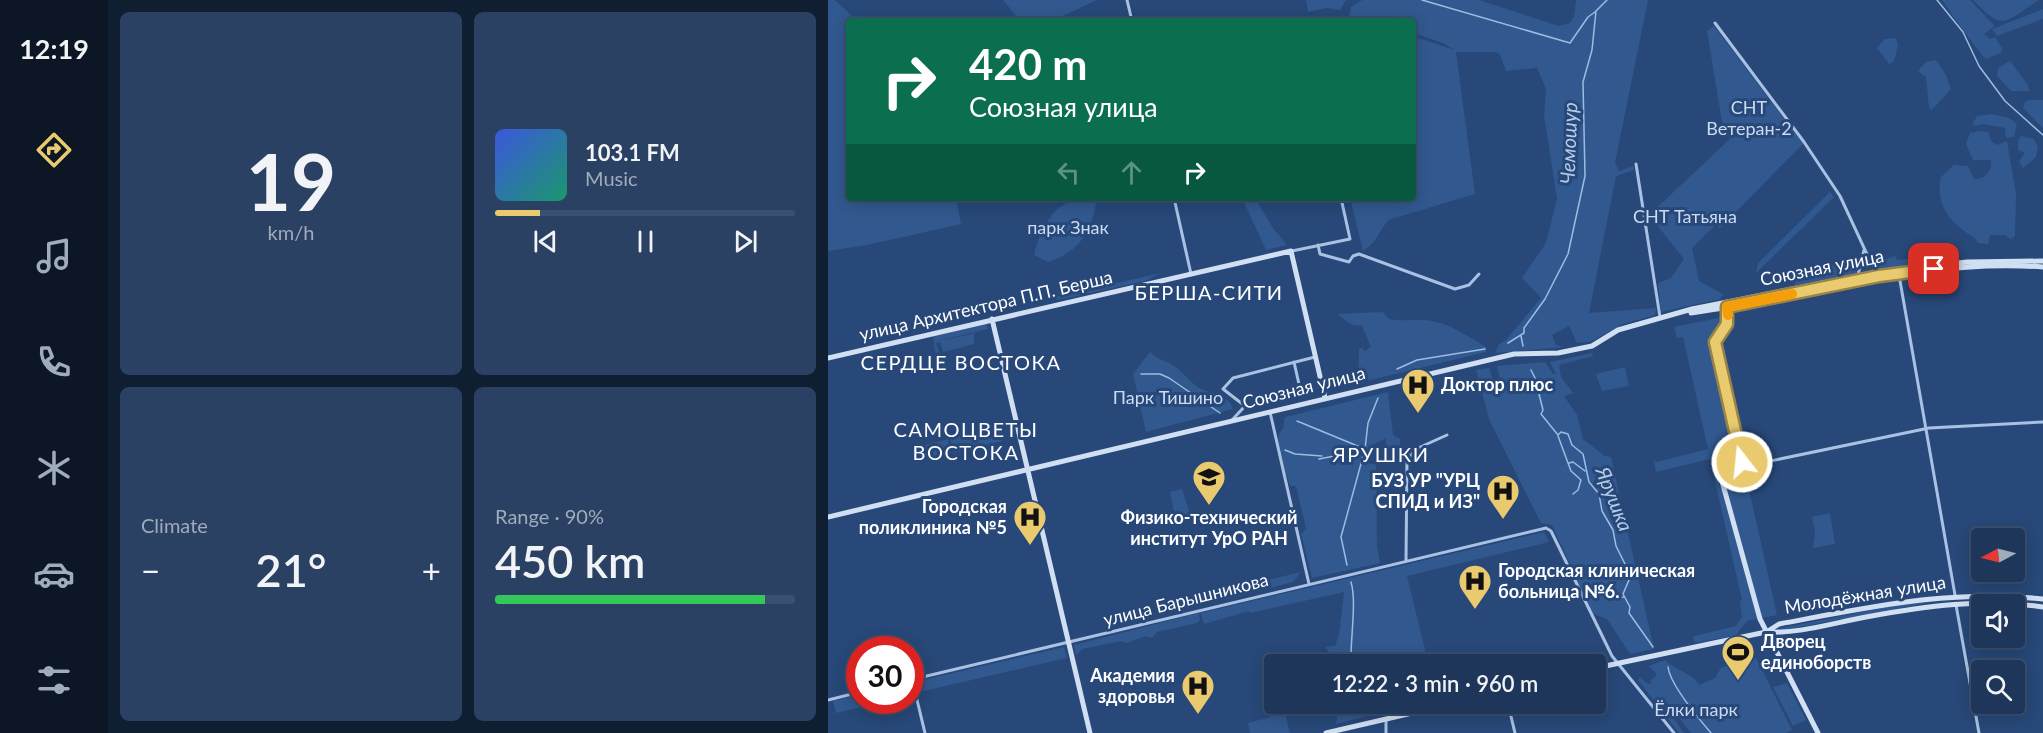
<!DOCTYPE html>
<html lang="en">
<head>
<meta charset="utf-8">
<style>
	:root { --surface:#1d365a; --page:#2a4163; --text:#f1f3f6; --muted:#a0abbb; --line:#3b5070; --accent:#eaca6f }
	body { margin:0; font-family:Lato,sans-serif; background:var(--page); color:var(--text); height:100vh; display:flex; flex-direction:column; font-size:22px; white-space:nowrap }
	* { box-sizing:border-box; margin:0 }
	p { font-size:20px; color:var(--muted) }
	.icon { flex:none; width:33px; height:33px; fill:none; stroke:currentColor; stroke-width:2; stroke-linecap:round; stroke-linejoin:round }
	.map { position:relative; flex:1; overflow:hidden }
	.details { display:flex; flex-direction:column; gap:12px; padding:12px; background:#101e32; width:720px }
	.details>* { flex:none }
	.hud { position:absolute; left:18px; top:18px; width:570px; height:183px; border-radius:6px; box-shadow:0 3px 15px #0003,0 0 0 2px var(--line); background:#0b6e4f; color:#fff; overflow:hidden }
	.needle { width:39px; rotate:263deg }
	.buttons { position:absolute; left:1143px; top:528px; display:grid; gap:12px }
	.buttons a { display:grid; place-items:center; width:54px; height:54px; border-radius:6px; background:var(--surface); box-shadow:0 3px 15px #0003,0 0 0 2px var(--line); font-size:30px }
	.speed { position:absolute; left:18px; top:636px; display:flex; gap:12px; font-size:30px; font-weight:700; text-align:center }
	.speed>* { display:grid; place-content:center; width:78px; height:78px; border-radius:50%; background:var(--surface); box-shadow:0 3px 15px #0003,0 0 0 2px var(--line); line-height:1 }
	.speed .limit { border:9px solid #d22; background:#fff; color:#111 }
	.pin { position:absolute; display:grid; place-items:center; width:51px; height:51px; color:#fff; margin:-26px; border-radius:12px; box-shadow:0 3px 9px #0006 }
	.me { position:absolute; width:66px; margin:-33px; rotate:344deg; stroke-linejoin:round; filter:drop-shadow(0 0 4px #0008) }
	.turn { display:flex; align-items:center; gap:21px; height:126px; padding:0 24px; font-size:27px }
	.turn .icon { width:78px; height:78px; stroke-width:2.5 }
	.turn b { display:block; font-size:42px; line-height:51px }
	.lanes { display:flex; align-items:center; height:57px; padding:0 24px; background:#0003; justify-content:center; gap:30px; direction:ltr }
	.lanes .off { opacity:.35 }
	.big { font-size:45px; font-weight:600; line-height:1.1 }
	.details .card { flex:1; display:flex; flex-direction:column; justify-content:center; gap:9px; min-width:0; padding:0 21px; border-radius:9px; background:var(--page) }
	.details .dial { align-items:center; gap:0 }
	.dial b { font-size:78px; line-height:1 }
	.song { display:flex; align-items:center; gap:18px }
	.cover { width:72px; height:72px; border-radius:9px; background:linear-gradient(135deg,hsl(230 70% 55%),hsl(160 70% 35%)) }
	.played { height:6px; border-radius:3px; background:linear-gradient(90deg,var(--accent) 15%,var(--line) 15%) }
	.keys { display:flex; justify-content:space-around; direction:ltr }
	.heat { display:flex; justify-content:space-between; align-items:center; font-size:33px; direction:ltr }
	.charge { height:9px; border-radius:4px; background:linear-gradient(90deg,#34c759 90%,var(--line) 0) }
	.details .tiles { flex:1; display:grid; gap:12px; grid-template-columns:repeat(2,1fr) }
	.trip { position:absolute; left:436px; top:654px; width:342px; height:60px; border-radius:6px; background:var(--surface); box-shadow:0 3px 15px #0003,0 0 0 2px var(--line); font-weight:600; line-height:60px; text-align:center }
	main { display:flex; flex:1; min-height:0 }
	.tabs { display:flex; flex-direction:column; width:108px; justify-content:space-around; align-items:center; background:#0c1624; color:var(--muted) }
	.tabs .icon { width:42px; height:42px }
	.tabs .current { color:var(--accent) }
	.tabs b { font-size:27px; color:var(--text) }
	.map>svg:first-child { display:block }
	.green { fill:#31598f }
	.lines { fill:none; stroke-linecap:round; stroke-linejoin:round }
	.stream { stroke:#9dbce3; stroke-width:1.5 }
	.street { stroke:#a9c1e2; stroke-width:3 }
	.secondary { stroke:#d1dff3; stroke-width:5 }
	.route-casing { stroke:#988348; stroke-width:15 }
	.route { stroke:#eaca6f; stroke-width:10 }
	.slow { stroke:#f59e0b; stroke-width:10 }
	.labels { text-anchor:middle; stroke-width:6; stroke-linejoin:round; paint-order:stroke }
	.park-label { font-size:18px; fill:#cbdcf2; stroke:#274878 }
	.street-label { font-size:18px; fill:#fff; stroke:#274878 }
	.poi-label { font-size:18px; font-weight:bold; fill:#fff; stroke:#274878; text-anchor:start }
	.water-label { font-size:20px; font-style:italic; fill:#b4cbea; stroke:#274878 }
	.neighbourhood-label { font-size:20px; letter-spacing:1.5px; fill:#fff; stroke:#274878 }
</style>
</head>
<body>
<main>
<nav class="tabs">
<b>12:19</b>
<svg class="icon current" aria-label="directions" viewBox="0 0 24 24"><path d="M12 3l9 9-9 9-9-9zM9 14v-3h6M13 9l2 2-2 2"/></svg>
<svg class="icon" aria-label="music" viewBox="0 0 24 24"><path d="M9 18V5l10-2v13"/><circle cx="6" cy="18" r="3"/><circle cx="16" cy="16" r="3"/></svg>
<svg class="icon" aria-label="phone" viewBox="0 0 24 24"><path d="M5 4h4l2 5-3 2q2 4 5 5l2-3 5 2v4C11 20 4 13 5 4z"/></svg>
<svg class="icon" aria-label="climate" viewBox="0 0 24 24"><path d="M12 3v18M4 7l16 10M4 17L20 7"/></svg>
<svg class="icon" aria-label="car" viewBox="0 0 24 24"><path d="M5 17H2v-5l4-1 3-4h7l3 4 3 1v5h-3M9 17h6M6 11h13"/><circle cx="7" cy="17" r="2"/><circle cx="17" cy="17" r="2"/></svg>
<svg class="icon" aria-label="filters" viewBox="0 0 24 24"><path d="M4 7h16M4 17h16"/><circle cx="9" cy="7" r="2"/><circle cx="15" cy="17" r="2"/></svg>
</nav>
<section class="details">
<div class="tiles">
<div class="card dial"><b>19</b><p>km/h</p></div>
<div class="card">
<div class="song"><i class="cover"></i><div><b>103.1 FM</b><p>Music</p></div></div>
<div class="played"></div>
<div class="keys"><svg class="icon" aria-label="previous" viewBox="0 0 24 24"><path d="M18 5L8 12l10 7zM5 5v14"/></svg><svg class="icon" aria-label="pause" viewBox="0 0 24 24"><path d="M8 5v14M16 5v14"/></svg><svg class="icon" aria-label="next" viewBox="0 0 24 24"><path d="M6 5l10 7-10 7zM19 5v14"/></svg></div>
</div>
<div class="card"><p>Climate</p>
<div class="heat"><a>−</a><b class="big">21°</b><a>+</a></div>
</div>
<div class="card"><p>Range · 90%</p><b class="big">450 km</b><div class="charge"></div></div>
</div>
</section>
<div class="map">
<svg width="1215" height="733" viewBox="0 0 1215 733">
	<rect width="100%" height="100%" fill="#274878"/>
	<path class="green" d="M0 0H7L29 21H21V198H128L133 224 39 245 0 251Z
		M175 0H269L224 21H192Z
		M478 0H518L512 10 499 8 480 12Z
		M534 0H651L731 26 742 23 746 16 748 0H820L787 163 791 171 805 166 806 170 788 176 761 313 828 308 827 315 795 324 762 342 749 343 741 326 724 335 728 345 736 347 667 353 671 344 677 341 713 298 694 278 718 243 729 199 716 115 718 89 709 68 678 71 672 55 668 52H628L647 194 560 220 545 243 535 251 522 198H585V36L626 50 615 43 585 33V21H520L523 7Z
		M1114 0H1142L1167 26 1156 34 1162 39 1167 37 1174 48 1173 53 1158 59C1154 57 1120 9 1114 0Z
		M1145 0H1211C1175 22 1177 33 1145 0Z
		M1215 9V19L1169 36 1164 29Z
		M886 26 975 144 891 229V221L864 248 871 281 895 294 892 299 833 312 830 283 843 278 856 259 821 215 902 139 895 128 879 31Z
		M1068 38 1070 45 1066 61 1061 64 1049 48 1057 39Z
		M1108 60 1118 75 1123 89 1104 110 1101 108 1098 77 1090 71 1098 62Z
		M1182 61 1200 85 1201 91H1183L1169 76 1170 68Z
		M1202 100H1215V128L1195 108 1197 102Z
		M1163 114 1181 118 1189 124 1186 137 1178 138 1177 128 1155 124 1146 126 1145 123 1149 116Z
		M1152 131 1160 132 1164 142 1169 145 1179 141 1188 194 1187 236 1183 239 1177 235H1162L1160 244 1150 243C1147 236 1142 236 1136 231 1117 217 1108 200 1113 177L1126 165 1140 166 1146 179C1157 179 1164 172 1163 160H1145L1138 144 1142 133Z
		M1193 136 1206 139 1210 148 1208 157 1195 168 1191 161 1197 153 1190 150V141Z
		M1002 192 1006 197 928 273 930 263Z
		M250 198H269C264 231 253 251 220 262L206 255C212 230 224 205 250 198Z
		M414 198H427L445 228 459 245 438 250Z
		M1039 248 1047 263 1067 256 1069 260 1111 256 1114 259 1050 270 1045 266Z
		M1030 259H1033L1028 274 967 285 966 273Z
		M333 273 317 281 240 298 228 300 226 297Z
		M555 312 561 319C576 322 593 318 608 322 626 326 643 338 658 347V352L530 383 531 349 534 347 536 351 543 347 534 326 524 325 509 314Z
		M905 315 888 341 949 615 919 621 908 635 868 643 865 639 866 636 908 626 914 617 912 601 914 600 882 459 828 472 826 460 829 462 880 449 855 337 849 338 846 327Z
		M158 323 160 329 105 342 163 330 146 334V344L115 352 112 342 108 343 111 352 107 353 105 336Z
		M322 352C330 360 337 360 346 366 354 371 360 379 367 385 378 395 400 392 405 409L318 432 305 374Z
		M764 353 765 356 731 365 733 377 745 393 736 396 749 415 755 439 777 456 783 457 826 649 802 654 779 619 765 614 724 525 713 523 661 419 648 370 661 368 665 380 672 379 669 366 717 362 725 374H728L722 362Z
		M797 367 801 386 774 391 768 374Z
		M560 392 565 435 572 439V446L567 451 558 446V438L541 447V464H548L549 545 552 563 484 578 473 534 478 529 468 486H462C458 471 442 439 455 429L457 417Z
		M171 427 174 441 126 453 122 439Z
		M120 439 123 453 89 462 85 448Z
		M354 489 362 514 347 517 342 492Z
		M1002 513 1007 544 985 548 987 532 984 517Z
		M716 532 721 542 579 576 599 658 569 664H511L497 647 507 646 511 635 516 592 422 613 421 611 376 624 373 613Z
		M473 572 465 582 396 600 394 591Z
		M1115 600 950 631 949 629 1080 603Z
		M371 613 372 620 369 623 329 632 324 638 318 636 298 643 293 641 254 649 248 655 246 645Z
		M236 647 239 658 83 694 82 683Z
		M928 658 964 730 958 733H863L836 699 835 704 856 733H851L810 680 812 677 818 683 824 684 822 681 829 675 821 666 837 660C847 670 865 673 871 685L887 678 893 668 902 664 905 670Z
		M959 683 978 720 965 726 945 687Z
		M31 695 32 700 60 701 8 713 5 701Z
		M455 704 462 733H422L420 723 443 717 441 707Z
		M511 704H554L558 711 508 724Z"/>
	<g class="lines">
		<path class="stream" d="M594 0 742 43 760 17 767 12
			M1109 0 1135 32 1151 66 1177 101 1215 135
			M693 336 695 346
			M680 343 696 333V328L717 299 740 254 757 176 755 82 764 50 768 11 779 0
			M569 369 589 360 657 349
			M703 370 707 378 715 410 713 414 730 435 733 432 740 434 744 445 755 454 761 482 771 494 774 511 785 530 788 546 797 564 795 573 801 580 795 594 802 607 801 613 825 647
			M313 374H332L341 378 392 413
			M469 421 537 449
			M730 436 743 471 753 480 750 490 745 494
			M457 450 467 454 494 456
			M491 459 537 450
			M741 463 745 462 757 471
			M519 565 513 537 537 449 540 423 550 398
			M785 598 796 597
			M523 664C522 640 529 602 523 582
			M840 667C842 684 871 719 883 733"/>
		<path class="street" d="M299 0 304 21
			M474 19V21
			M887 23 976 142 1012 196 1044 265 1049 271
			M808 164 832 317
			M346 198 363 274
			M490 245 492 254 521 262 525 256 531 254 627 289 641 285 651 274
			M464 251 522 239 513 198
			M1030 275 1036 250
			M1071 275 1127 595
			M417 406 395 389 405 378 487 357
			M442 412 481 584
			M405 419 417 406 473 393 466 362
			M909 448 913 461 923 465 1101 428 1215 422
			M578 561 579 460 588 449 619 435
			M1128 605 1151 733
			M84 679 97 733
			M82 680 718 528 723 531 784 656 846 733
			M0 700 32 692
			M680 704 687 733
			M558 733V720"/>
		<path class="secondary" d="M899 307V324L887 342 909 446 899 463 894 481 932 619 990 733
			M863 313C981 297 1094 258 1215 267
			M164 319 262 733
			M0 358 463 251 497 398
			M0 517 686 354 730 353 764 346 790 330 864 309 1050 272 1139 262 1215 261
			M940 631 951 624C1043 607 1121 589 1215 599
			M768 668 938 632C971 634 1005 623 1038 617 1097 606 1155 598 1215 607
			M498 733 623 704"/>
	</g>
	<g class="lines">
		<defs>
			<path id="route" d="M914 462 887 342 899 324V307L1051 276 1106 269"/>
		</defs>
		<use href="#route" class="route-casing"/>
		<use href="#route" class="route"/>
		<path class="slow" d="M900 315 899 307 964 294"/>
	</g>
	<defs>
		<symbol id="hospital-pin" viewBox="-11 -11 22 30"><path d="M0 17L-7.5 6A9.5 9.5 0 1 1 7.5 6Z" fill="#eaca6f" stroke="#274878"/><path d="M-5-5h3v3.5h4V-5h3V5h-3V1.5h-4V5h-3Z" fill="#111"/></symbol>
		<symbol id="university-pin" viewBox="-11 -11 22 30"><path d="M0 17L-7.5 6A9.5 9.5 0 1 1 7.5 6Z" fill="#eaca6f" stroke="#274878"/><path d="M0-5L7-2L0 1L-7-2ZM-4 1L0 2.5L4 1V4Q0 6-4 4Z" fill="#111"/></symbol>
		<symbol id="stadium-pin" viewBox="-11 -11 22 30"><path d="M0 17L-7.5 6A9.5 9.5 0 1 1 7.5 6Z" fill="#eaca6f" stroke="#274878"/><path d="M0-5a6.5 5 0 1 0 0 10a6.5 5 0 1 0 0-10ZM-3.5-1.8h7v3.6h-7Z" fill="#111"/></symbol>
	</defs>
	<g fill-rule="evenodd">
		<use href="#hospital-pin" x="571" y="366" width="38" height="52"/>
		<use href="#university-pin" x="362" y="458" width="38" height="52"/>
		<use href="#hospital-pin" x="656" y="472" width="38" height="52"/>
		<use href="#hospital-pin" x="183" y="498" width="38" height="52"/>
		<use href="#hospital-pin" x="628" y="562" width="38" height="52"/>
		<use href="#stadium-pin" x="891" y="633" width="38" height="52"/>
		<use href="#hospital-pin" x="351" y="667" width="38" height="52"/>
	</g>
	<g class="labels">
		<g class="park-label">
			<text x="921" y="114">СНТ<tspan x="921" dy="21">Ветеран-2</tspan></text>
			<text x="857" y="223">СНТ Татьяна</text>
			<text x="240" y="234">парк Знак</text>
			<text x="340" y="404">Парк Тишино</text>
			<text x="868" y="716">Ёлки парк</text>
		</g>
		<g class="street-label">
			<text transform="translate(994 268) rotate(-11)" y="6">Союзная улица</text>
			<text transform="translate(158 306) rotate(-13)" y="6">улица Архитектора П.П. Берша</text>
			<text transform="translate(476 388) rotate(-14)" y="6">Союзная улица</text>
			<text transform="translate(1037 595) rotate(-9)" y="6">Молодёжная улица</text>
			<text transform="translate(358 600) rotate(-14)" y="6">улица Барышникова</text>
		</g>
		<g class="poi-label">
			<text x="613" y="391">Доктор плюс</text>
			<text x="652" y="487" text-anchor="end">БУЗ УР "УРЦ<tspan x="652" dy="21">СПИД и ИЗ"</tspan></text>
			<text x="179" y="513" text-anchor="end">Городская<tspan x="179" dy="21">поликлиника №5</tspan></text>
			<text x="381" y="524" text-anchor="middle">Физико-технический<tspan x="381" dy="21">институт УрО РАН</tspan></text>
			<text x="670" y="577">Городская клиническая<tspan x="670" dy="21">больница №6.</tspan></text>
			<text x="933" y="648">Дворец<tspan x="933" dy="21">единоборств</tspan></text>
			<text x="347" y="682" text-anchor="end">Академия<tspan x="347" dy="21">здоровья</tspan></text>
		</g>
		<g class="water-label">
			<text transform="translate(741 143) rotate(-88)" y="7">Чемошур</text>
			<text transform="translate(786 499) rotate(68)" y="7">Ярушка</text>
		</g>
		<g class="neighbourhood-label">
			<text x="381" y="300">БЕРША-СИТИ</text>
			<text x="133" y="370">СЕРДЦЕ ВОСТОКА</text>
			<text x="138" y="437">САМОЦВЕТЫ<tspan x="138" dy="23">ВОСТОКА</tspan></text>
			<text x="553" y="462">ЯРУШКИ</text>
		</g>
	</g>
</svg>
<div class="buttons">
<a><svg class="needle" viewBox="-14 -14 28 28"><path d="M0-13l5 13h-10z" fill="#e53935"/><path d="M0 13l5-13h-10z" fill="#a0abbb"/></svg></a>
<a><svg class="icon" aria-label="sound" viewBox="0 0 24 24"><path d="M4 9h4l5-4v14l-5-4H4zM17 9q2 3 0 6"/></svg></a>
<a><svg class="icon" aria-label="search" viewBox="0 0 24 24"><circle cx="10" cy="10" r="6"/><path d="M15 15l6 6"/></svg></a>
</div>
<div class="speed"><div class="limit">30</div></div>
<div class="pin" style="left:1106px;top:269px;background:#d93025"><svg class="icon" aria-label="arrive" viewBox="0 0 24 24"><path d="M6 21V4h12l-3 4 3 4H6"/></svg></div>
<svg class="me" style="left:914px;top:462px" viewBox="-20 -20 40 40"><circle r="17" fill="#eaca6f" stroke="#fff" stroke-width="3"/><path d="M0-11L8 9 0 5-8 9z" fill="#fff"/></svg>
<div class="trip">12:22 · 3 min · 960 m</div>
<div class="hud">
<div class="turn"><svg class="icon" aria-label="right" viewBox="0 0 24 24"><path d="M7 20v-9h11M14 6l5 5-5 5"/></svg><div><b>420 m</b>Союзная улица</div></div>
<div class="lanes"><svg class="icon off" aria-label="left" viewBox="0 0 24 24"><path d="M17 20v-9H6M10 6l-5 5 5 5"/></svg><svg class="icon off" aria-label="ahead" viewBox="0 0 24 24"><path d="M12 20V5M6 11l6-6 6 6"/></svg><svg class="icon" aria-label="right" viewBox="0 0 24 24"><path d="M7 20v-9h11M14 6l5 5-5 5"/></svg></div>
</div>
</div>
</main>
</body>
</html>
